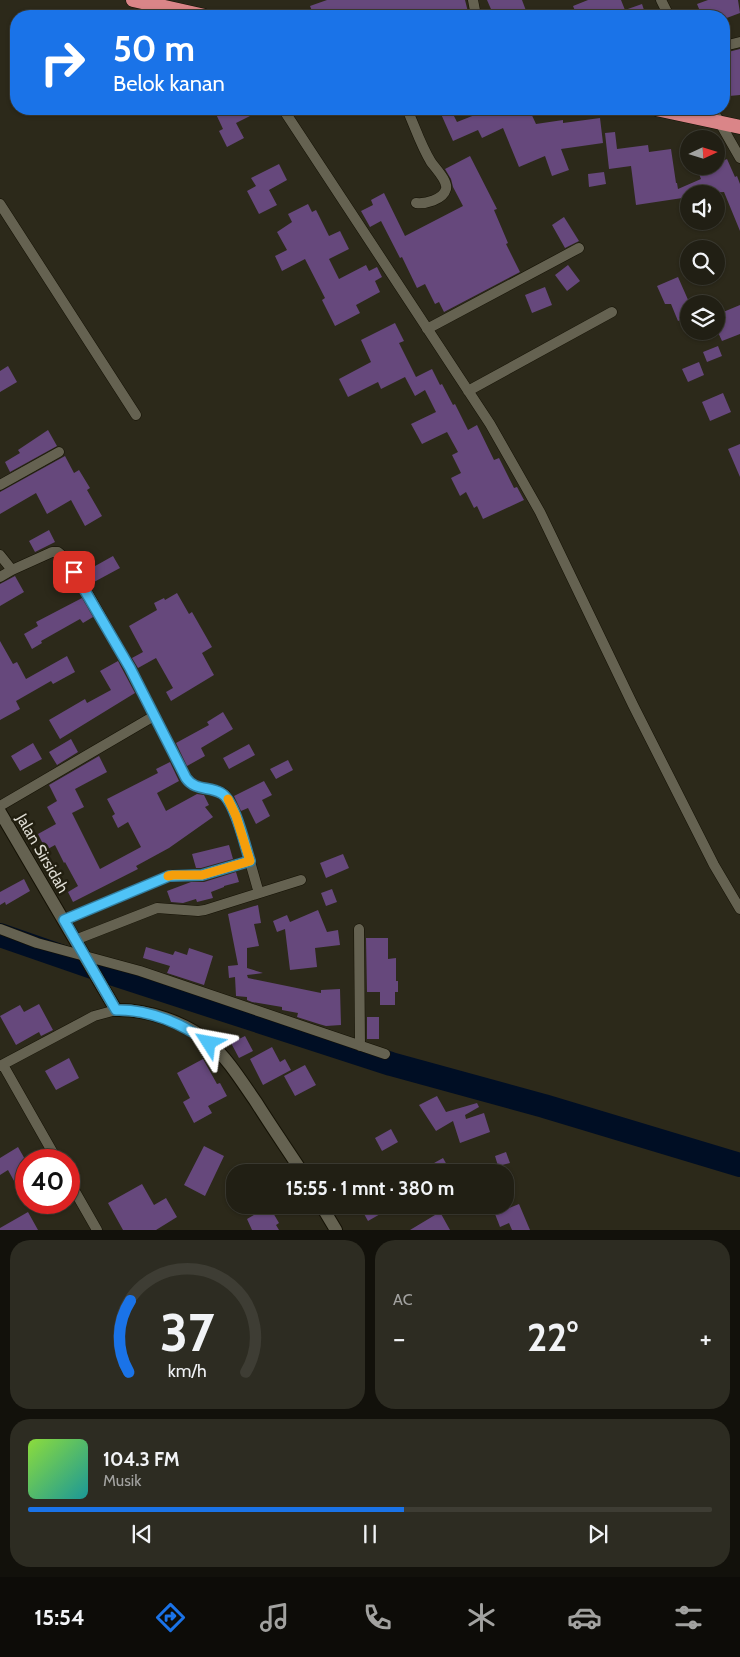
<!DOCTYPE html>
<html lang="id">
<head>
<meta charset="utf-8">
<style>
	:root { --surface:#211f14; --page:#2d2c22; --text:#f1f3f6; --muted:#a2a2a0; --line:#3e3d34; --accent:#1a73e8 }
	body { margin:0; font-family:Cabin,sans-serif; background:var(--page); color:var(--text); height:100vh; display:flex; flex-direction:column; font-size:19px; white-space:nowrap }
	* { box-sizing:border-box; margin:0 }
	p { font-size:16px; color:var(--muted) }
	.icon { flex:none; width:28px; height:28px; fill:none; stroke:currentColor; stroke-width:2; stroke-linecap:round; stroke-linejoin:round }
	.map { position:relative; height:1230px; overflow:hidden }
	.side { display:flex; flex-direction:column; gap:10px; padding:10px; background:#12110b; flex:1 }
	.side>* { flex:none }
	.guide { position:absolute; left:10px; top:10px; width:720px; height:105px; border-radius:20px; box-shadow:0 1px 4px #0004,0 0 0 1px var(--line); background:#1a73e8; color:#fff; overflow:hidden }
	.needle { width:32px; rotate:86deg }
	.buttons { position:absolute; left:680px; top:130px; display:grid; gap:10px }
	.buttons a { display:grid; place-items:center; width:45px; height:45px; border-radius:50%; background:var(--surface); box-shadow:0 1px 4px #0004,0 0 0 1px var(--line); font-size:25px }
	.speed { position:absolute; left:15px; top:1149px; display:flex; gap:10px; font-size:25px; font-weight:700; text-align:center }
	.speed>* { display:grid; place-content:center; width:65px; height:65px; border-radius:50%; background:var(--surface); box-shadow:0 1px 4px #0004,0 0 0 1px var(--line); line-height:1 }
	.speed .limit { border:8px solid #d22; background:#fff; color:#111 }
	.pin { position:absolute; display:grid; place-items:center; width:42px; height:42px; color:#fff; margin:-21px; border-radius:10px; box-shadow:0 2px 8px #0006 }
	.me { position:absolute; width:55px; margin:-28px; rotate:304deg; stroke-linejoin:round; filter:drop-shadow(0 0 4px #0008) }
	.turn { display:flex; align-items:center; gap:18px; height:105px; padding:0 20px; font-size:22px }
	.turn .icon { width:65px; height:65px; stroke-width:2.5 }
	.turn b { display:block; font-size:35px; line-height:42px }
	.big { font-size:38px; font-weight:700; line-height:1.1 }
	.side .card { flex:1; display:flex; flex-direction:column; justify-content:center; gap:8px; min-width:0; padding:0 18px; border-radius:20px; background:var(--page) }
	.side .dial { align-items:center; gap:0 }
	.dial svg { height:130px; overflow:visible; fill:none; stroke:var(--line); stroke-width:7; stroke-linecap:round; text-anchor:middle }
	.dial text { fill:var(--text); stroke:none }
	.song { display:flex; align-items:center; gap:15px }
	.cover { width:60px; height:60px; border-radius:8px; background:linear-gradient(135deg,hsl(90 70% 55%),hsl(180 70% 35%)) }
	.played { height:5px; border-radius:2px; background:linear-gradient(90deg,var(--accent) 55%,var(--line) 55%) }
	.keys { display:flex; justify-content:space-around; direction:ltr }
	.heat { display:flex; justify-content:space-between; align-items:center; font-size:28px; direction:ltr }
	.side .tiles { flex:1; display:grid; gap:10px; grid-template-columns:1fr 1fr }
	.card:last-child { grid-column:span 2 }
	.trip { position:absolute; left:226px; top:1164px; width:288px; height:50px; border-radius:20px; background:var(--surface); box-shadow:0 1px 4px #0004,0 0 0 1px var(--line); font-weight:700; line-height:50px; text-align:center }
	.menu { display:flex; height:80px; justify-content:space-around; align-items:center; background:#0d0c08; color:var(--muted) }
	.menu .icon { width:35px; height:35px }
	.menu .selected { color:var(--accent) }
	.menu b { font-size:22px; color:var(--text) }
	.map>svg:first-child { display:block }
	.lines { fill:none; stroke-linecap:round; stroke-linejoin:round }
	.river { stroke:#000e24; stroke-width:24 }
	.building { fill:#66487c }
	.minor-casing { stroke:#141104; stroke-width:11 }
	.tertiary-casing { stroke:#141104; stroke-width:14 }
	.trunk-casing { stroke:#141104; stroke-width:15 }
	.minor { stroke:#656251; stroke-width:10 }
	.tertiary { stroke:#656251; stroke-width:12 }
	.trunk { stroke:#da8588; stroke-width:14 }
	.route-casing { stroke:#337fa1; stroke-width:12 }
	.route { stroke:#4fc3f7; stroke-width:9 }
	.slow { stroke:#f59e0b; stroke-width:9 }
	.labels { text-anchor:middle; stroke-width:5; stroke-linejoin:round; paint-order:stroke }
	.street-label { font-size:16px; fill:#dedcd3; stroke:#221f10 }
</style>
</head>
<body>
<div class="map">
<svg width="740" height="1230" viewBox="0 0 740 1230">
	<rect width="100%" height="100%" fill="#2c291a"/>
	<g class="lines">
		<path class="river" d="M0 935 95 968 391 1064 544 1106 740 1165"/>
	</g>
	<path class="building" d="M327 0H465L469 16H314L310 6Z
		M487 0H522L528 16H494Z
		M588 0H621L625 10 642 4 646 16H577L573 6Z
		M708 0H738L740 13 724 19V16H702L697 4Z
		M740 49V95L729 96 726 73H724V53Z
		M221 109H264L236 123 244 138 227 147 219 131 223 129 215 112Z
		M490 109H492L495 115 509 109H511L514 114 529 109 536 124 563 120V123L600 118 603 143 561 149 569 170 552 176 545 156 519 167 503 128 482 138 478 130 453 141 441 114 451 110 457 122Z
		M615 132 617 149 648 145 649 152 671 149 676 183H677L678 189 701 179 696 166H716V164L727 159 735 177 737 176 740 184V231L724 192 689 194V197L636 205 631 166 609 169 605 133Z
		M470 156 497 209 494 210 508 243 506 244 520 272 444 312 439 302 435 304 425 284 417 288 402 257 400 258 381 221 370 227 361 211 373 205 371 200 384 193 405 236 463 206 453 187 451 179 445 169Z
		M279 164 287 180 269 190 277 205 259 214 247 191 256 186 251 178Z
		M604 172 606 184 589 187 588 174Z
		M308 204 312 212 316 210 329 236 340 231 349 249 329 259 339 279 366 265 369 271 377 267 382 277 375 281 380 292 356 305 360 313 335 326 322 300 325 298 305 259 282 271 275 256 287 250 277 232 292 222 288 214Z
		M564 217 579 241 565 248 552 225Z
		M568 265 580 281 567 291 555 275Z
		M678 277 689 302V317L678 321 671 304H665L657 286Z
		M545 287 552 305 532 313 525 295Z
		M740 305V334L722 341 716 328V315Z
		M395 323 404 341 399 343 416 377 432 369 440 385 442 384 453 405 455 404 468 430 477 425 494 460 499 458 514 488 517 487 524 500 483 519 477 506 474 508 466 492 460 496 451 478 461 473 452 455 458 452 447 432 422 444 411 424 436 412 425 390 415 396 405 377 381 389 378 382 348 397 339 379 371 362 361 340Z
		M718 346 722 356 707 362 703 352Z
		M699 362 704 375 688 382 682 369Z
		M8 366 17 382 0 392V371Z
		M723 393 731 412 710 421 702 402Z
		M48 430 57 446 10 472 5 462 20 453 18 450Z
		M740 444V477L728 449Z
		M65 456 74 473 79 470 90 488 87 490 102 516 85 526 71 500 47 514 36 493 0 514V492Z
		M49 530 55 542 35 552 29 541Z
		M113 556 120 568 94 582 88 570Z
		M15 576 24 592 0 606V584Z
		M177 593 189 614 192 612 212 647 202 653 214 675 171 701 166 692 173 688 156 658 138 668 132 658 143 652 129 626 157 610 154 603 164 598 165 600Z
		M82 598 93 617 83 623 80 619 41 641 42 643 32 649 24 634 38 626 36 622Z
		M0 641 13 664 17 662 26 679 67 656 75 672 53 684 51 681 16 701 20 709 0 720Z
		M118 661 135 693 60 739 49 720 85 699 87 703 111 690 100 671Z
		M223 712 233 729 201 748 205 756 187 766 176 743 209 725 207 722Z
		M71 739 78 752 57 765 49 752Z
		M33 743 42 759 20 771 11 756Z
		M249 744 255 755 229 769 223 758Z
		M99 756 107 772 75 789 84 807 72 813 100 869 141 847 128 822 118 828 112 816 115 814 107 799 158 773 156 769 170 762 179 781 157 793 166 811 197 794 204 795 209 805 205 807 213 817 169 848 136 866 138 869 73 902 68 892 78 886 65 862 64 863 55 845 46 850 38 834 56 824 47 807 57 801 49 785Z
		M288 760 293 770 276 779 270 769Z
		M264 781 272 795 262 800 270 816 256 824 248 808 241 811 234 796Z
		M229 845 233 859 201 868H196L192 854Z
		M343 854 349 868 326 878 320 863Z
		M236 872 239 882 224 886V887L211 892 213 898 197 902 196 899 183 903 171 902 167 891 191 882H204Z
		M24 879 30 891 6 905 5 902 0 905V892Z
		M332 889 337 902 326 906 321 893Z
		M258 905 261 923 254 924 259 946 247 948V968L263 973 247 975 248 978 321 993V990L340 989 341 1025 326 1026 319 1024 297 1017 298 1013 282 1010V1007L252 1002 247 1000V997L236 996 235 977 229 978 228 966 238 965 228 914Z
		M318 910 327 932 338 930 340 945 315 948 317 967 290 970 285 929 277 932 273 921 287 915 290 922Z
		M366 938H388V959L396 958V981H398V992H395V1005H380V992H367Z
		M146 947 173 955 175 951 187 955 189 948 213 956 204 985 167 973 170 966 143 958Z
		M39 1004 53 1030 41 1036 39 1032 16 1045 0 1016 20 1005 24 1012Z
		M367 1017H379V1039H367Z
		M245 1036 253 1051 239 1058 231 1043Z
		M272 1047 280 1062 285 1059 291 1070 263 1085 250 1059Z
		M69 1058 79 1078 56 1090 45 1071Z
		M203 1059 217 1084 220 1083 227 1096 208 1106 212 1113 194 1123 183 1102 190 1098 177 1073Z
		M305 1065 316 1085 295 1096 284 1076Z
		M437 1096 446 1112 477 1103 479 1107 465 1115 466 1119 484 1113 490 1132 460 1143 453 1121 436 1131 419 1105Z
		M391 1129 398 1142 382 1151 375 1138Z
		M204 1146 224 1156 205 1196 184 1185Z
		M18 1147 26 1161V1185L19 1190 8 1170 0 1175V1158Z
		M506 1152 510 1163 498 1166 495 1156Z
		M443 1158 451 1172H418Z
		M142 1184 154 1205 166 1198 177 1217 156 1230H123L108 1203Z
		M519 1204 530 1230H512L509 1223 500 1227 495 1214Z
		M359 1205H396L368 1221Z
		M269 1206 279 1223 276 1225 279 1230H252L247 1219Z
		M28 1212 38 1230H0V1228Z
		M440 1212 450 1230H410Z"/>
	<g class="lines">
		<defs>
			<path id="minor" d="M473 0 476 16
				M661 0 669 16
				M724 46 740 42
				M283 109 490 424 540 512 633 705 714 865 740 909
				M407 109C415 127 421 146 431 162 436 169 448 181 446 189 443 200 425 204 416 203
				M712 109 740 158
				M0 204 136 415
				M427 329 579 248
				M468 391 612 312
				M0 485 59 452
				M0 555 12 570 52 552H58L64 557 84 587 130 668 186 778C196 793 212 785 224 794 236 805 253 874 259 893
				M0 577 12 570
				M0 806 154 716
				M64 920 169 876 173 875H202L249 861
				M0 929 37 943 140 971 385 1054
				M359 929 360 1046
				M75 940 157 908 198 911 205 910 301 880
				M3 1065 57 1160
				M0 1066 94 1016 116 1010
				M69 1181 97 1230"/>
			<path id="tertiary" d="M0 812 116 1010C147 1009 185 1022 209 1042 228 1059 242 1082 256 1102 271 1126 287 1149 302 1172
				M321 1205 336 1230"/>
			<path id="trunk" d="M133 0 205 16
				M656 109 740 127"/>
		</defs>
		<use href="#minor" class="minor-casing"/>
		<use href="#tertiary" class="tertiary-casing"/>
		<use href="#trunk" class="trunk-casing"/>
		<use href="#minor" class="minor"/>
		<use href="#tertiary" class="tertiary"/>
		<use href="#trunk" class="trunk"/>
	</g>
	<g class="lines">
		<defs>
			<path id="route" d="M74 572 130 668 186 778C195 791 209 786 221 793 235 800 245 846 250 861L202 875 169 876 64 920 116 1010C149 1009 183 1024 209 1043"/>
		</defs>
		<use href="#route" class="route-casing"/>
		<use href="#route" class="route"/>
		<path class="slow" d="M168 876 173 875H202L250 861 236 816 228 799"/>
	</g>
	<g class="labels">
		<g class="street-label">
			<text transform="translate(43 853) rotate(60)" y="6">Jalan Sirsidah</text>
		</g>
	</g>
</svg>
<div class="buttons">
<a><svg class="needle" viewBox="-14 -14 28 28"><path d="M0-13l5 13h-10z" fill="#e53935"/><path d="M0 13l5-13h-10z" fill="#a2a2a0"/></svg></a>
<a><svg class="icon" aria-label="sound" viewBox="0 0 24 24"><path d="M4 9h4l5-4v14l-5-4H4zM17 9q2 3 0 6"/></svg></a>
<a><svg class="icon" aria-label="search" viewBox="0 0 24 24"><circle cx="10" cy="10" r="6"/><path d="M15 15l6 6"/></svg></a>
<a><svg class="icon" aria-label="layers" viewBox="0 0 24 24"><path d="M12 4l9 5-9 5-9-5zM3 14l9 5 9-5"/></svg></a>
</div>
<div class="speed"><div class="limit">40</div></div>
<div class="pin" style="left:74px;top:572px;background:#d93025"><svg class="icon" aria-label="arrive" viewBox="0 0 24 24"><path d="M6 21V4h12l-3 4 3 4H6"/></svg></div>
<svg class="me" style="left:209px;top:1043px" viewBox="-20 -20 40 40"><path d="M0-17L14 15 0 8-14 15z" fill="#4fc3f7" stroke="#fff" stroke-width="4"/></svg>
<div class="trip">15:55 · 1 mnt · 380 m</div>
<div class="guide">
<div class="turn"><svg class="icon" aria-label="right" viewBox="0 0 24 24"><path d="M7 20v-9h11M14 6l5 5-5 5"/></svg><div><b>50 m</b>Belok kanan</div></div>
</div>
</div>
<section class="side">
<div class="tiles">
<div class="card dial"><svg viewBox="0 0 100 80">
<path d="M14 69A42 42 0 1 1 86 69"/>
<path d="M14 69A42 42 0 0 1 15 25" stroke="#1a73e8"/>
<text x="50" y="56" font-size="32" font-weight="700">37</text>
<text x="50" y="72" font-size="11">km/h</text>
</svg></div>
<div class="card"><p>AC</p>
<div class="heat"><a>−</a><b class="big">22°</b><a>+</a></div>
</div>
<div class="card">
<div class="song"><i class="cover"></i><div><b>104.3 FM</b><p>Musik</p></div></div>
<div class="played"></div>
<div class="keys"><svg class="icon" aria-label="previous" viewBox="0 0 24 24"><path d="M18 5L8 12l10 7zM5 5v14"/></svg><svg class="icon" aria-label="pause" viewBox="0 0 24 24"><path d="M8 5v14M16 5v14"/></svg><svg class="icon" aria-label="next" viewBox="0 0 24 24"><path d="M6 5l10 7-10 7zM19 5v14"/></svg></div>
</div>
</div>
</section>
<nav class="menu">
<b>15:54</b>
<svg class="icon selected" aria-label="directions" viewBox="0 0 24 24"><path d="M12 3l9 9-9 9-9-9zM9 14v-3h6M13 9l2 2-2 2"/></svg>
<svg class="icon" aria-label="music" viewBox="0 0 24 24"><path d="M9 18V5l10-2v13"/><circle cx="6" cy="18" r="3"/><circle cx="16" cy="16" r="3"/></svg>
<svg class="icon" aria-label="phone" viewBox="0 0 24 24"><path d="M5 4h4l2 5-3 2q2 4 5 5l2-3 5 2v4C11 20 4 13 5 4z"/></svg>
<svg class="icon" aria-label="climate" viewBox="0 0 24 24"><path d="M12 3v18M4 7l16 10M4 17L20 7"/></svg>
<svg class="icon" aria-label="car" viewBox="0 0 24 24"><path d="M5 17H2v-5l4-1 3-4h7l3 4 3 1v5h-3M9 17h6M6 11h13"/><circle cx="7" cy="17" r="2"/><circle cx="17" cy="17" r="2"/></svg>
<svg class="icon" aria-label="filters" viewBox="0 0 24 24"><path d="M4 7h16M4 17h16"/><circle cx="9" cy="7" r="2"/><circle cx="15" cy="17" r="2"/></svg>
</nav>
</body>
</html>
